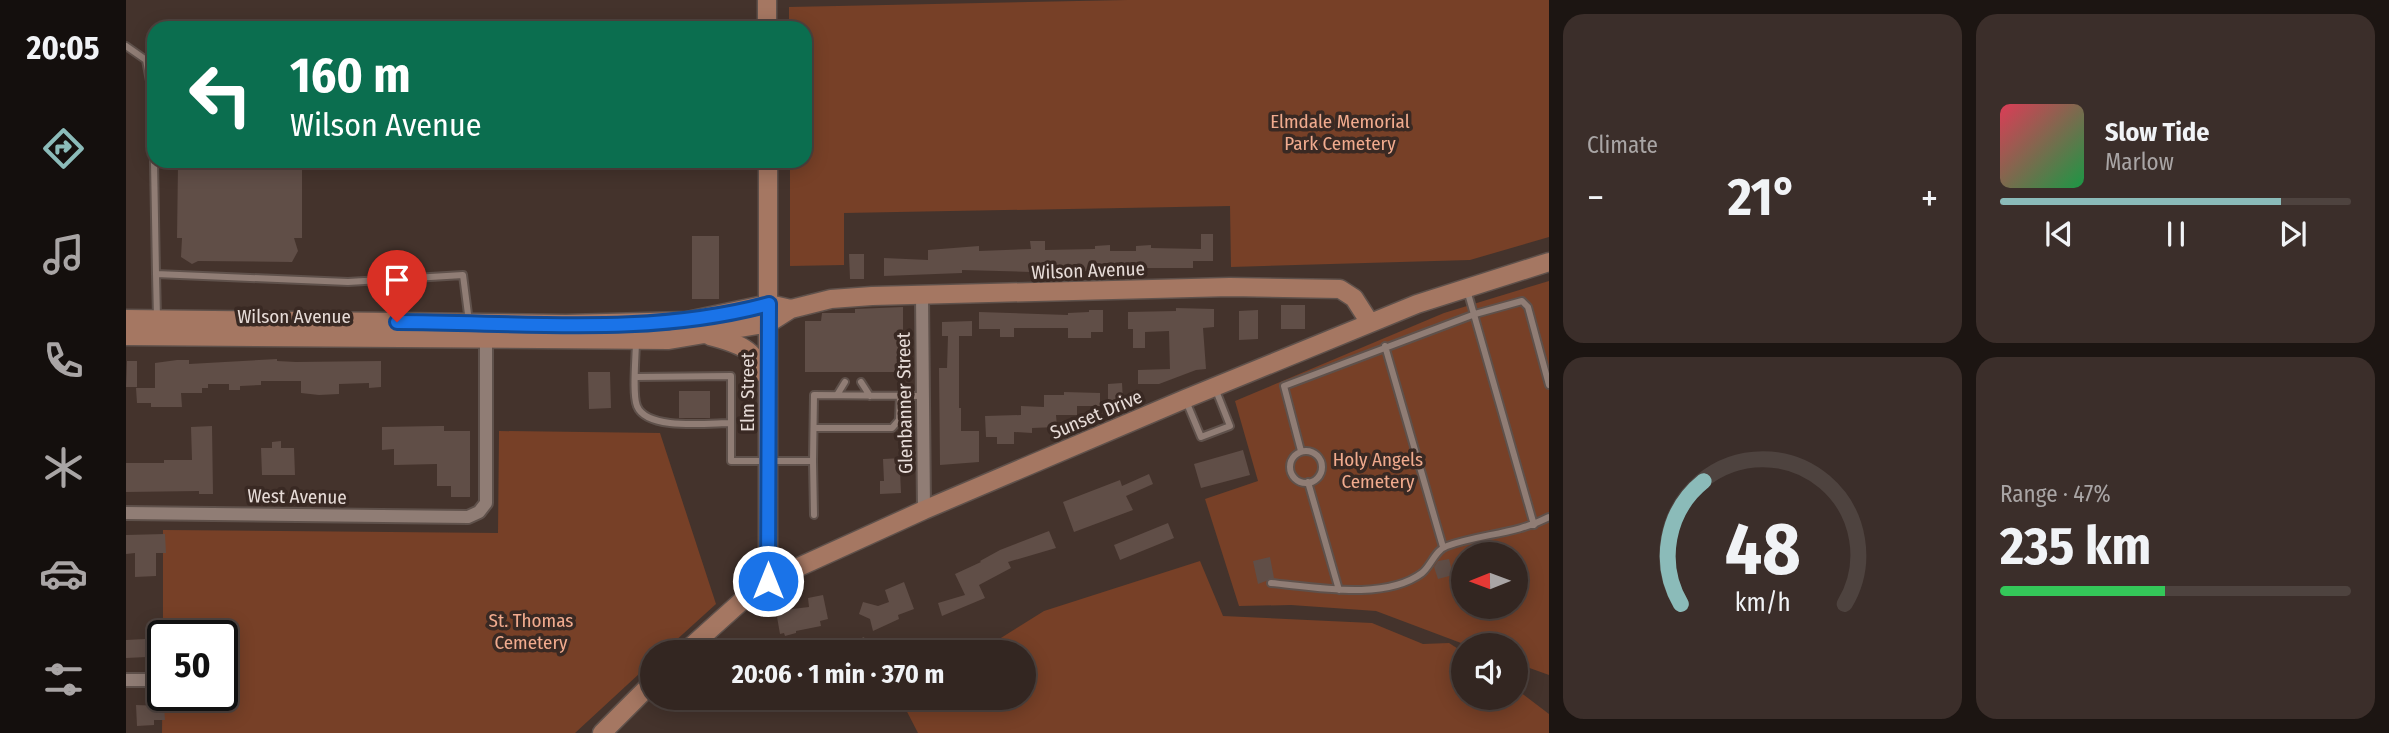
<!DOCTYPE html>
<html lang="en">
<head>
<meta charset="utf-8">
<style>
	:root { --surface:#332621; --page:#3b2e2a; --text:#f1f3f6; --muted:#a9a5a5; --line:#4e433f; --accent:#8bbbb9 }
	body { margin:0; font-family:"Fira Sans Condensed",sans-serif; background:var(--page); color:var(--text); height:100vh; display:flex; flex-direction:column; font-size:26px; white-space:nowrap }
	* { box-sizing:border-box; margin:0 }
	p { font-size:23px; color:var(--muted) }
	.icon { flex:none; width:38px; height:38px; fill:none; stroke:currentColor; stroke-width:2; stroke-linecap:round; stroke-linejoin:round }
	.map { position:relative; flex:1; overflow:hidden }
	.side { display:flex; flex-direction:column; gap:14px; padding:14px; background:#1c1512; width:840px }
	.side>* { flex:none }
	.banner { position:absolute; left:21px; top:21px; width:665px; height:147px; border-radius:21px; box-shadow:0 4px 18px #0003,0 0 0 2px var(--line); background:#0b6e4f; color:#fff; overflow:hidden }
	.needle { width:46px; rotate:269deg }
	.tools { position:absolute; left:1325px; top:542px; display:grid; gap:14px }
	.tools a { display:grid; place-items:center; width:77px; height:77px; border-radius:50%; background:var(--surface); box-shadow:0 4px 18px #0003,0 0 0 2px var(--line); font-size:35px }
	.speed { position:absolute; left:21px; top:620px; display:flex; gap:14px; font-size:35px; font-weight:700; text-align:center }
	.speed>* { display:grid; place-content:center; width:91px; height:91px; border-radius:50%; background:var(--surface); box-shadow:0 4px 18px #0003,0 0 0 2px var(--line); line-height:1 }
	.speed .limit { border:4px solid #111; border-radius:10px; background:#fff; color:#111 }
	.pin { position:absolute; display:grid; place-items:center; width:60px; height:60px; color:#fff; margin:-72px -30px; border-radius:50% 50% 50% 0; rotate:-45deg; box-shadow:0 0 7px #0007 }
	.pin .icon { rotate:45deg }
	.me { position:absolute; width:77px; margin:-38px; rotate:0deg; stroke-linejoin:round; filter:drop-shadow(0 0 5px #0008) }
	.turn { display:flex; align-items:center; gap:24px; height:147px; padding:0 28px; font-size:32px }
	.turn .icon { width:91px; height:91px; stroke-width:2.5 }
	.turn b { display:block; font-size:49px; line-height:60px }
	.big { font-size:52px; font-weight:700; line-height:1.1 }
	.side .tile { flex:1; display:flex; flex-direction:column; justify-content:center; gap:10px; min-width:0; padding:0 24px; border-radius:21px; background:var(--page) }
	.side .dial { align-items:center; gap:0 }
	.dial svg { height:182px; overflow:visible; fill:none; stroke:var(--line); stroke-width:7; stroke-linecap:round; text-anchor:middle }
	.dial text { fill:var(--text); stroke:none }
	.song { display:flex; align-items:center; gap:21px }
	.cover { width:84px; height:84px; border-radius:10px; background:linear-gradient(135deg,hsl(350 70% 55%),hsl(140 70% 35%)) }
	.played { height:7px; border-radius:4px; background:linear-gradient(90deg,var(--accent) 80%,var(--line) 80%) }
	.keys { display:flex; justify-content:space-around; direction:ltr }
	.heat { display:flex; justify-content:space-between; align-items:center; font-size:38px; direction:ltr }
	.charge { height:10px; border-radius:5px; background:linear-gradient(90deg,#34c759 47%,var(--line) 0) }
	.side .tiles { flex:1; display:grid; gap:14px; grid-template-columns:repeat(2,1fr) }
	.trip { position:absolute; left:514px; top:640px; width:396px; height:70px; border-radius:35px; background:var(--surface); box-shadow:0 4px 18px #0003,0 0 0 2px var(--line); font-weight:700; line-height:70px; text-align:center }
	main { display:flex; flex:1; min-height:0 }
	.menu { display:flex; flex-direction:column; width:126px; justify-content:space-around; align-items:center; background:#140f0d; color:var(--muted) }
	.menu .icon { width:49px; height:49px }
	.menu .selected { color:var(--accent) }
	.menu b { font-size:32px; color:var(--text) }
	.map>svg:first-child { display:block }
	.green { fill:#774027; fill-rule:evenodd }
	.building { fill:#604e47 }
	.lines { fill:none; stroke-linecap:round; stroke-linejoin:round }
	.lane-casing { stroke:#5f514b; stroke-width:10 }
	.street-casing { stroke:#5f514b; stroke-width:16 }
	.secondary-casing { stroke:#5f514b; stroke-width:21 }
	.lane { stroke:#907d75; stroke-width:6 }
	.street { stroke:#907d75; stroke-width:12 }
	.secondary { stroke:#a57762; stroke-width:18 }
	.route-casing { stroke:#114b97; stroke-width:18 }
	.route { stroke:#1a73e8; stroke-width:12 }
	.labels { text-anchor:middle; stroke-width:7; stroke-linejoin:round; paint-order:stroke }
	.park-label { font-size:19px; fill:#f1ab8e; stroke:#392923 }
	.street-label { font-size:19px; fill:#e7dcd8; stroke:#392923 }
</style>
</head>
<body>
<main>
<nav class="menu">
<b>20:05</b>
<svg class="icon selected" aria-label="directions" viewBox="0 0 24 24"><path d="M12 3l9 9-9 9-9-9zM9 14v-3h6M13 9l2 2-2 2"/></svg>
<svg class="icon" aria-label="music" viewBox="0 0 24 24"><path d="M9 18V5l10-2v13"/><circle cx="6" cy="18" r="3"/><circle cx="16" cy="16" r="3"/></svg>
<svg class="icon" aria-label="phone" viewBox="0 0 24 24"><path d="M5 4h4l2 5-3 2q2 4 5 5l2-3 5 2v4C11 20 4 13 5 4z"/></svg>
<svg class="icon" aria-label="climate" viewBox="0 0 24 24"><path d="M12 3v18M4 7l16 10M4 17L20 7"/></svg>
<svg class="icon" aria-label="car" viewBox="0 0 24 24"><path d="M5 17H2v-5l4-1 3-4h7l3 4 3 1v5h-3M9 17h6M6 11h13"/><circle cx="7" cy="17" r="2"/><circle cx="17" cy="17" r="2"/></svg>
<svg class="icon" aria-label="filters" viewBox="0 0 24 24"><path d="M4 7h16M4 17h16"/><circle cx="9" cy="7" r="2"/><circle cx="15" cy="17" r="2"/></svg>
</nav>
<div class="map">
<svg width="1423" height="733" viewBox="0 0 1423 733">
	<rect width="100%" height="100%" fill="#44332c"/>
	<path class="green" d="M1001 0H1423V237L1344 260 1105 267 1104 206 718 213V265L664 266V161H679V28H663V7Z
		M1423 281V675L1390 663V646H1343L1250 611 1165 605 1113 606 1079 499 1132 481 1109 401 1318 313ZM1337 555H1390V607H1337Z
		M373 431 534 433 590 604 536 653H527V661L449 733H36L37 649V695H96V635H37V530L372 533Z
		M1074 561 1097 616 1246 623 1297 644 1323 643 1337 652V698H1390V689L1423 714V733H792L775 700 778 698H898V653H851L918 611Z"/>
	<path class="building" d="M99 161H136V165L176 166V238H168L172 251 166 262 72 261 66 264 55 257 56 238H51L52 165H99Z
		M1075 234H1087V261H1067V268H963V271H950V269L905 272 836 270V273L758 276V258L802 260V250L853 246V251L905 249 904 241H919V250L969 249V246L984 245V251H1010V246L1025 245V248L1075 249Z
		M566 236H593V299H566Z
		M723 254H738V279H724Z
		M1155 305H1179V329H1155Z
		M777 307V372H679V321H695L696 313H729V309Z
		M1050 308 1088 309V327L1077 328 1080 369 1070 370 1033 384H1012V370L1044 369 1043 331 1019 332V348H1007V329H1002V312L1050 311Z
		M963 310H977V332H965V338H942V328H888V337H874V329H853V312L942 315V313L963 312Z
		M1132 310V339L1113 340V311Z
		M846 321V336H833V408H835V431H853V462L814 465 813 368H821L822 336H816V322Z
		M151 359V361L170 362 255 361V387L243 388V383L213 384V394L193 395 175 393V381H135V385L114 386V390H103V384H82V388H76V393H55L56 407H25V403H11L10 388H29V363L51 360H63V364Z
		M1 361H11V387H0Z
		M462 372H484L485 408 463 409Z
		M996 383 997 401H982V384Z
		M553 391H584V418H553Z
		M938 392 974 393V406H951V415H930L931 427 906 428V433L888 432V444H871V437H860L859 416 895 415V406L918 407V395H938Z
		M86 426 87 494H73V491L0 492V463H38V460H66L65 427Z
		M311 426H318V431H344V497H325V486H311V464L268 465V449L256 450V427Z
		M155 441V448H168L169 475H136L135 448H146V442Z
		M1117 450 1124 475 1075 488 1068 464Z
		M778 458V471H774L775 493 754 494V481H758L757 459Z
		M1023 474 1027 484 1000 496 1007 510 948 532 937 502 994 480 996 486Z
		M1042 523 1048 538 994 560 988 545Z
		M923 531 930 548 882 562 885 568 853 585 859 598 816 616 812 603 839 595 829 574 855 562 854 561 874 550Z
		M39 534 40 553H30V576L9 577V553L0 554V535Z
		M1144 557 1148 578 1132 584 1127 561Z
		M1323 559 1327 575 1312 579 1308 567 1312 561Z
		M778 582 788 609 772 615 773 619 747 631 744 619 733 614 737 602 752 606 763 602 759 590Z
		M697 595 702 619 694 621 695 626 670 631V633L659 636 658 633 654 634 650 611 683 607 682 598Z
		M19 634H28V637H31L32 666H21V657L0 658V640L19 639Z
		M738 637 744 653H720L718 645Z
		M10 705 38 706 39 720H28V725L11 726Z"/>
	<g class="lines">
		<defs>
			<path id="lane" d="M0 46 20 60 28 102V121
				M28 161 30 274
				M1341 290 1408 525
				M31 318 30 274 222 282 337 275 343 322
				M510 340C510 356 506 394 511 406 521 431 583 423 605 423
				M1259 346 1317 547
				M510 377 605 376V461H687L688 395 797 396
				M735 382 744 396
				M711 395 719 382
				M1060 401 1075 437 1104 426 1089 388
				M688 428H766L773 420 774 396
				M1175 451 1158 386 1349 314 1396 301 1402 307 1423 385
				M1164 467a16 16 0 1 1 32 0a16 16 0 1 1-32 0Z
				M687 461 688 515
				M1182 482 1213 590
				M1145 583C1188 587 1259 601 1296 573 1305 566 1309 550 1321 546 1354 534 1391 534 1423 517"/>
			<path id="street" d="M796 295 798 510
				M0 513 342 517 353 512 360 503V333
				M0 680H28"/>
			<path id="secondary" d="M641 0V28
				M642 161V581
				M0 319 440 324 561 321 643 304 665 309
				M0 336 543 340 643 323 665 309 705 299 746 296 1104 287 1214 289 1228 298 1244 323
				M584 336C614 344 627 348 640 376
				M558 653 618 599 642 581 798 510 1059 399 1291 304 1423 262
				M476 733 527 682"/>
		</defs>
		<use href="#lane" class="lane-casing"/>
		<use href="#street" class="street-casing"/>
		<use href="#secondary" class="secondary-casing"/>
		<use href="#lane" class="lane"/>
		<use href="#street" class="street"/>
		<use href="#secondary" class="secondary"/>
	</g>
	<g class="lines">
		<defs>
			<path id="route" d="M271 322C394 322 523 337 643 304L642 581"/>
		</defs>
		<use href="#route" class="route-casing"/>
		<use href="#route" class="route"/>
	</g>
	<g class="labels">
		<g class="park-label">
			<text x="1214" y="128">Elmdale Memorial<tspan x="1214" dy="22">Park Cemetery</tspan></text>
			<text x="1252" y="466">Holy Angels<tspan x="1252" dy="22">Cemetery</tspan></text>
			<text x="405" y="627">St. Thomas<tspan x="405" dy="22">Cemetery</tspan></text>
		</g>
		<g class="street-label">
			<text transform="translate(962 270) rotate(-2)" y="7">Wilson Avenue</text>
			<text x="168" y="323">Wilson Avenue</text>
			<text transform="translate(621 392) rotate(-90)" y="7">Elm Street</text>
			<text transform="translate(778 403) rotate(-91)" y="7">Glenbanner Street</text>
			<text transform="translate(970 414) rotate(-23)" y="7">Sunset Drive</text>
			<text transform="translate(171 496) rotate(1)" y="7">West Avenue</text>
		</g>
	</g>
</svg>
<div class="tools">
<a><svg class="needle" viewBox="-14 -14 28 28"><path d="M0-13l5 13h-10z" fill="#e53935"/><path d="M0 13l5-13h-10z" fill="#a9a5a5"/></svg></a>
<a><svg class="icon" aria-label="sound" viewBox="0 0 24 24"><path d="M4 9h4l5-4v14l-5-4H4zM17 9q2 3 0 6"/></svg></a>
</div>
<div class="speed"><div class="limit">50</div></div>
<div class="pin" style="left:271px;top:322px;background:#d93025"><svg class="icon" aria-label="arrive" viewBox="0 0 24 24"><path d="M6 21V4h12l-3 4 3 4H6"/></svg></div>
<svg class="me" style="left:642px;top:581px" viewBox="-20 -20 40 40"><circle r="17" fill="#1a73e8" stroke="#fff" stroke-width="3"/><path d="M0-11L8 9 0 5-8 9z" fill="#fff"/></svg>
<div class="trip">20:06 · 1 min · 370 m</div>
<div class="banner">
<div class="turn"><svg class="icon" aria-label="left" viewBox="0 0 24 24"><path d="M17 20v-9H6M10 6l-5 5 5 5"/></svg><div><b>160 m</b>Wilson Avenue</div></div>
</div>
</div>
<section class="side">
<div class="tiles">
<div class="tile"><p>Climate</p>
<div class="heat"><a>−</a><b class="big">21°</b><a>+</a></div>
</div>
<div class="tile">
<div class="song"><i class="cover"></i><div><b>Slow Tide</b><p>Marlow</p></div></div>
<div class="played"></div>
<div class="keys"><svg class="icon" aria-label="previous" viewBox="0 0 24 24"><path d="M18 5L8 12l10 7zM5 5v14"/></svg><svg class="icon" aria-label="pause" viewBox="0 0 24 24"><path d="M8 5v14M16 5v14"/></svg><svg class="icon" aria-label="next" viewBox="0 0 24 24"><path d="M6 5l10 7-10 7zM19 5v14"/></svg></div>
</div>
<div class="tile dial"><svg viewBox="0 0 100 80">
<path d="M14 69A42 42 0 1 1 86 69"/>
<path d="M14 69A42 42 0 0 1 24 15" stroke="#8bbbb9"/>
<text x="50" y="56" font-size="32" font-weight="700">48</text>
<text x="50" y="72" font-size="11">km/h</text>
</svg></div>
<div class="tile"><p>Range · 47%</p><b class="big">235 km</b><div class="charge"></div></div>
</div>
</section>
</main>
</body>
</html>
